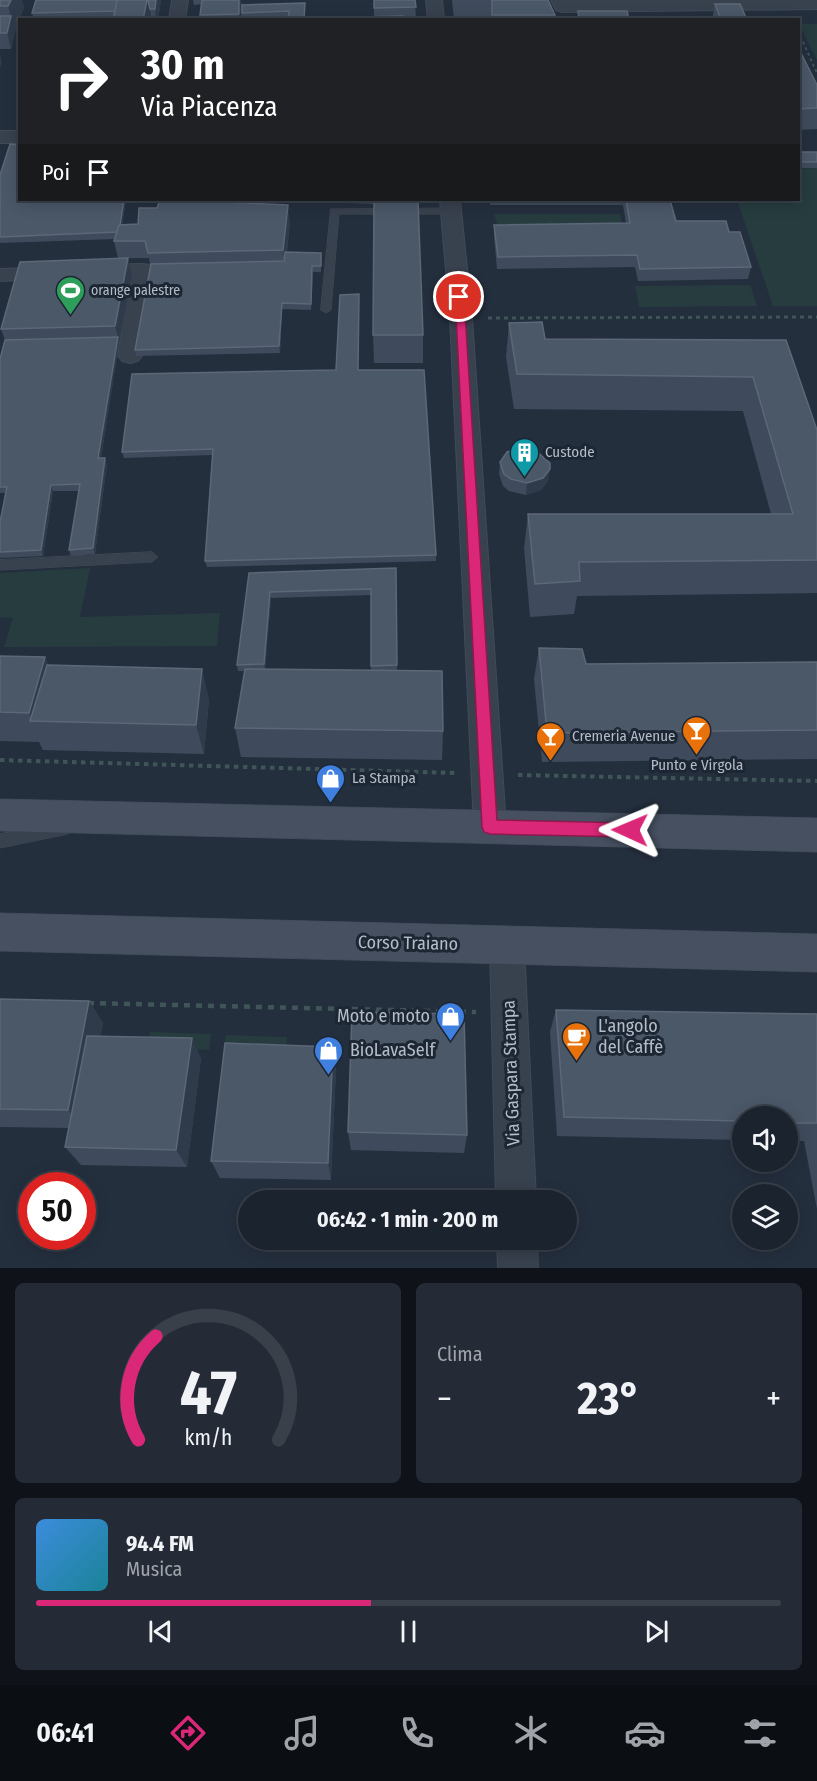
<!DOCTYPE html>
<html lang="it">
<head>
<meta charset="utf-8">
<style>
	:root { --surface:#1b232e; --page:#242b36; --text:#f1f3f6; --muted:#a0a4aa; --line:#39404a; --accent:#db2777 }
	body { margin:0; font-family:"Fira Sans Condensed",sans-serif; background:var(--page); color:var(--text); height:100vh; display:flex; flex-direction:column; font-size:22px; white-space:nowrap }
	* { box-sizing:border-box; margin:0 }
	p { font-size:20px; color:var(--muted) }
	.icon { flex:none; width:33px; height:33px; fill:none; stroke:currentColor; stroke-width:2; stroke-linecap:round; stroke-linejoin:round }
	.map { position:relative; height:1268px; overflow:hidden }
	.side { display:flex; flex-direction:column; gap:15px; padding:15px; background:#0f1319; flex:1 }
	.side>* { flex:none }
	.top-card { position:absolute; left:18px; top:18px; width:782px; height:183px; border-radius:0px; box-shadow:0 3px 15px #0003,0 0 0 2px var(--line); background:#202124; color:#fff; overflow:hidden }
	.tools { position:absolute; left:732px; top:1106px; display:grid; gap:12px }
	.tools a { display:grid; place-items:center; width:66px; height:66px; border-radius:50%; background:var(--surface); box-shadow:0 3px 15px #0003,0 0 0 2px var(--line); font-size:30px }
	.speed { position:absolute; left:18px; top:1172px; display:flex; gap:12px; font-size:30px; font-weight:700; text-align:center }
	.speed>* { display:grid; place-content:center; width:78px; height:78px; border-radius:50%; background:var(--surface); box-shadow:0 3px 15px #0003,0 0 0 2px var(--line); line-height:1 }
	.speed .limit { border:9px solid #d22; background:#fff; color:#111 }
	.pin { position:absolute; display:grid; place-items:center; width:51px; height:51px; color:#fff; margin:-26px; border:3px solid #fff; border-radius:50%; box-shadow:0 2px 6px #0007 }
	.me { position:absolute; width:66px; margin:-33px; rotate:271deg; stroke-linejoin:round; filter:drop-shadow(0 0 4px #0008) }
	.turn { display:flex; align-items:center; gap:21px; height:126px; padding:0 24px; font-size:27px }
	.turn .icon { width:78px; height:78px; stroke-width:2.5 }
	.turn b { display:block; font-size:42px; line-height:51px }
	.then { display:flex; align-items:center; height:57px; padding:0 24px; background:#0003; gap:12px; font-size:22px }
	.big { font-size:45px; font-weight:700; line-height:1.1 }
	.side .tile { flex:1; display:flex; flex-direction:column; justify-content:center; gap:9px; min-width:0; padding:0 21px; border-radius:9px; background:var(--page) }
	.side .dial { align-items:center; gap:0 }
	.dial svg { height:156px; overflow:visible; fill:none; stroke:var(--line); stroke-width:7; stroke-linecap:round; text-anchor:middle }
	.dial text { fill:var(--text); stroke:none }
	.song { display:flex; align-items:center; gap:18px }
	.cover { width:72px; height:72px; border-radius:9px; background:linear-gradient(135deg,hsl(210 70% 55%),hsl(190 70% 35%)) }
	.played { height:6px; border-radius:3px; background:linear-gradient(90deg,var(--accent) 45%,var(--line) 45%) }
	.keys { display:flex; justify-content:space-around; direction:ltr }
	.heat { display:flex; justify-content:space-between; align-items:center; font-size:33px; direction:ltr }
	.side .tiles { flex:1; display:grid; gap:15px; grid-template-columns:1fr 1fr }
	.tile:last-child { grid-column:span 2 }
	.trip { position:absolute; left:238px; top:1190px; width:339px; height:60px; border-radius:30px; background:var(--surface); box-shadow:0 3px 15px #0003,0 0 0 2px var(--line); font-weight:700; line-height:60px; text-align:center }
	.menu { display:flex; height:96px; justify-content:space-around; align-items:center; background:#0b0e12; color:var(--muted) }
	.menu .icon { width:42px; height:42px }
	.menu .on { color:var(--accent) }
	.menu b { font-size:27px; color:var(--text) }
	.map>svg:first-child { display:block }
	.green { fill:#263c3f }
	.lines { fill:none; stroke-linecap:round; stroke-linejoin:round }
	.lane-casing { stroke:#414a57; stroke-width:1 }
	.street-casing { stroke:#414a57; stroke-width:2 }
	.secondary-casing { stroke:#414a57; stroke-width:1 }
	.path-far3 { stroke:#3f5557; stroke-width:2; stroke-dasharray:3 3; stroke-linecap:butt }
	.path-far2 { stroke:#3f5557; stroke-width:3; stroke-dasharray:4 4; stroke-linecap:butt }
	.path-far1 { stroke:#3f5557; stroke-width:4; stroke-dasharray:4.5 4.5; stroke-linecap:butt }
	.path { stroke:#3f5557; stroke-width:4.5; stroke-dasharray:6 6; stroke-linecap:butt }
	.lane { fill:#38414e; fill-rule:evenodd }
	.street { fill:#38414e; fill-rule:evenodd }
	.secondary { fill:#465061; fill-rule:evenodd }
	.wall { fill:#3f4b5c; fill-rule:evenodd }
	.shaded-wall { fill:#2f3b4b }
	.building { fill:#4b5868; stroke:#5c6777; stroke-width:1.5 }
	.route { fill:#db2777; stroke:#8e194d; stroke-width:1.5 }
	.labels { text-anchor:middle; stroke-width:6; stroke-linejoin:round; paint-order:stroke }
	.far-poi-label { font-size:14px; fill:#b4bcc9; stroke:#1d2633; text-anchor:start }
	.poi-label { font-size:15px; fill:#b4bcc9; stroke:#1d2633; text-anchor:start }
	.near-street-label { font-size:18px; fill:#b4bcc9; stroke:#1d2633 }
	.near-poi-label { font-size:18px; fill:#b4bcc9; stroke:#1d2633; text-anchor:start }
</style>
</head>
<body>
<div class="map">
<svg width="817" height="1268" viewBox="0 0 817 1268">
	<rect width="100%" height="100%" fill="#242f3e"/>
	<path class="green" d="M799 24H817V60Z
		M817 168V306H773L737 200H798V169Z
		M494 214H620L623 228 499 230Z
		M750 285 757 306 639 307 635 286Z
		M90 568 80 617 220 613 217 646 4 647 13 618 0 617V573Z
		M150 1032 211 1034 209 1050 147 1048Z
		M226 1035 287 1037 286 1052 224 1050Z"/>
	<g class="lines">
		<defs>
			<path id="lane" d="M331 209 451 208 456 211 451 214H339L331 310 326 313 321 310Z
				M152 552 158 557 152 562 0 570V560Z
				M63 822 68 824 71 829 68 834 0 848V834Z"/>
			<path id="street" d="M172 0H188L185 20H169Z
				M426 0H442L444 20H428Z
				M551 0H817V9L562 12 556 10Z
				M0 131H20V143H0Z
				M440 200H460L472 318 506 827 501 837 490 841 479 837 474 827 450 318Z
				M142 264 150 265 153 270 142 356 138 361 130 363 122 361 118 356 130 277 86 276 83 271 86 266 94 265Z
				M53 267 61 268 64 273 61 278 0 281V269Z
				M507 928 519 933 524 945 536 1200H496L490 945 495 933Z
				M497 1239H537L538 1268H498Z"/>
			<path id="secondary" d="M0 799 817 818V852L0 831Z
				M0 913 817 934V972L0 951Z"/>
		</defs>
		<use href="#lane" class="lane-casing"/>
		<use href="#street" class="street-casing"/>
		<use href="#secondary" class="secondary-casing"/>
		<path class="path-far3" d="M798 31 817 73"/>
		<path class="path-far2" d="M488 318 817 317"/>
		<path class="path-far1" d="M0 760 456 773
			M518 775 817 781"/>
		<path class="path" d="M88 1003 476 1012"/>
		<use href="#lane" class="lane"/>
		<use href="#street" class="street"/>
		<use href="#secondary" class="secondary"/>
	</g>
	<path class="wall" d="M0 0 24 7 15 32 11 49H0Z
		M36 0H161L158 20H34L32 13Z
		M193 0H241L242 10 305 8V20H288L289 17 243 18 242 17V20H201V4L194 5Z
		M374 0H415L416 20H362L374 17Z
		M452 0H548L555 15V20H454Z
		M715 4 747 20H712Z
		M798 47 817 85V129L798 130Z
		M20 82V97H18L17 91Z
		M798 152H817V168H798Z
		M0 175 20 200H126L122 225 290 222 287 252 321 259V272H313L311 310 282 309 280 353 136 356 135 350 150 265 149 258H128L132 275 119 343 101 458 107 464 95 554 71 556 69 550 79 491H53L43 556 0 558V522L6 493H0V359L5 340 1 329 118 258 114 241 115 239 0 243Z
		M271 200H418L423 335V363H374L373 335 374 204Z
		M490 200H670L676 221 729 232 751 267 748 279 638 281 635 267 497 269 494 237V225L626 223 623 205H490Z
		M509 323 545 339 786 340 817 430V593L577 596 574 614 530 617 524 548 528 514H771L743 411 514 409 506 357Z
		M358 370 436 555V561L207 567 205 561 212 455 124 458 122 452Z
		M500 462 548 481 541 490 526 495 509 491 503 486 499 474Z
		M396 568 397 671 443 731 442 760 241 757 235 728 245 671H238L237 665 249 573ZM371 595V670L265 669 271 598Z
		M539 648 586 664 817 662V759L542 762 534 679Z
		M0 656 45 657 48 665 209 699 204 754 43 750 39 742 0 741Z
		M0 999 89 1001 103 1023 100 1037 192 1038 201 1059 187 1167 81 1165 65 1147 69 1128 0 1127Z
		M556 1010 817 1014V1209L804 1141H788V1116H742V1140L557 1136 550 1032Z
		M333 1047 336 1068 331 1180 220 1178 211 1161Z
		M348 1132 467 1135 464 1153 351 1150Z"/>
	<path class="shaded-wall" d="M11 0H22L24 7 15 32 8 6Z
		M147 0H148L152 20H143Z
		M156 0H161L158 20H156L155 9Z
		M239 0H241L242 20H239Z
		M11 16 15 32 11 49 7 33Z
		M0 55 2 62 0 68Z
		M124 200H126L120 239 119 232Z
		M288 205 290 222 285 268 283 250Z
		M128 258 132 275 119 343 100 464 98 458 118 337 115 326Z
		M312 266 313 272 311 310V304Z
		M282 303V309L280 353 279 346Z
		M105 458 107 464 95 554 93 548Z
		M550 469 548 481 541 490 526 495 527 483Z
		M51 485 53 491 43 556 41 550Z
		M270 592 271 598 265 670 264 664Z
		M45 657 58 687 33 721 29 713Z
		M202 669 209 699 204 754 196 725Z
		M89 1001 103 1023 84 1128 68 1110Z
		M192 1038 201 1059 187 1167 176 1150Z
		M333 1047 336 1068 331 1180 328 1163Z"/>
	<path class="building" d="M0 0H11L8 6H0Z
		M36 0H117L115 11 32 13Z
		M117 0H147L143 20H113Z
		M148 0H156L155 9H150Z
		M202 0H239V14L200 15Z
		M374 0H415L416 7 374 8Z
		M492 0H548L555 15H492Z
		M305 3 304 20H288L289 11 242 13V5Z
		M715 4H740L747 20H721Z
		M578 11H627L629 20H579Z
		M0 16H11L7 33H0Z
		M403 16V20H362V17Z
		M798 47 817 85V108L798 109Z
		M20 82V91H17Z
		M10 144 20 145V200H124L120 225H119L117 232 0 237V175Z
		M798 152H817V162H798Z
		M160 200H179L288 205 283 250 148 253 145 241H114L119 225 138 224 139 208H157Z
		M374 200H418L423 335H373Z
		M626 200H670L676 221H726L729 232H740L751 267 640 269 637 255 498 257 494 225 630 223Z
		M285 252 321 253V266H312L311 304 282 303 279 346 135 350 151 264 284 261Z
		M128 258 115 326 1 329 20 262Z
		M359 294 358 370H424L436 555 205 561 213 449 122 452 132 374 336 370 340 295Z
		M542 322 545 339 786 340 817 430V560L579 562 580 581 535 584 528 514H793L753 377 517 374 509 323Z
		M118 337 98 458H105L93 548 69 550 80 484 51 485 41 550 0 552V522L7 487H0V359L5 340Z
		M521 448 536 451 550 463V469L543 478 527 483 511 479 504 474 500 462 507 452Z
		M396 568 397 665 371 666V589L270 592 264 664 237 665 249 573Z
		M539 648 582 649 586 664 817 662V730L547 733Z
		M0 656 45 657 29 713 0 712Z
		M47 665 202 669 196 725 30 721Z
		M245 669 442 671 443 731 235 728Z
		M0 999 89 1001 68 1110 0 1109Z
		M556 1010 817 1014V1123H788V1116H742V1121L564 1117Z
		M352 1012 464 1014 467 1135 348 1132Z
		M87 1036 192 1038 176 1150 65 1147Z
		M225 1043 333 1047 328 1163 211 1161Z"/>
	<path class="route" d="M455 295 464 297 497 820 630 823 635 825 638 830 635 835 630 837 490 834 484 832 482 827Z"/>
	<defs>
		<symbol id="stadium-pin" viewBox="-11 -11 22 30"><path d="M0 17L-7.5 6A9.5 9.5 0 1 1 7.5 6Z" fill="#2e9e5b" stroke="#1d2633"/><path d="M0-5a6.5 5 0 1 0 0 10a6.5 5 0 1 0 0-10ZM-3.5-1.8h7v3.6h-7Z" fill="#fff"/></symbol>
		<symbol id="building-pin" viewBox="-11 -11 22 30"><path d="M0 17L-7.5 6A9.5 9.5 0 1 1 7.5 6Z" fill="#0f9aa8" stroke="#1d2633"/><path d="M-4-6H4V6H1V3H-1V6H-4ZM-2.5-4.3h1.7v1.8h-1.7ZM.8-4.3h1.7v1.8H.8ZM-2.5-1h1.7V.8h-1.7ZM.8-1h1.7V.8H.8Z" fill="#fff"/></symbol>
		<symbol id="bar-pin" viewBox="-11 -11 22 30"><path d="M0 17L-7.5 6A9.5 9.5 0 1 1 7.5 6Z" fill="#e8710a" stroke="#1d2633"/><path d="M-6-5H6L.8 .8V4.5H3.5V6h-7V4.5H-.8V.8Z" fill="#fff"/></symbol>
		<symbol id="shop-pin" viewBox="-11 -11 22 30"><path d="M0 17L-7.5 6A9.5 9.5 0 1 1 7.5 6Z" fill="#3f7fe0" stroke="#1d2633"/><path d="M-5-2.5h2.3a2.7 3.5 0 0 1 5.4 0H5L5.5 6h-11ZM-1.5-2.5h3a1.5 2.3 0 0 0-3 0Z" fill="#fff"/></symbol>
		<symbol id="cafe-pin" viewBox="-11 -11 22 30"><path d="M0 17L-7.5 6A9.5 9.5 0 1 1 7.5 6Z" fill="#e8710a" stroke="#1d2633"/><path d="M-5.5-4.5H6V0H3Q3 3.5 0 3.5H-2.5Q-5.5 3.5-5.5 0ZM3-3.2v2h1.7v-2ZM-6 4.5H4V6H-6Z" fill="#fff"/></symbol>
	</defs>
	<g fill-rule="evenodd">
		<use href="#stadium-pin" x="54" y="274" width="33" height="45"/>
		<use href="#building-pin" x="508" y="436" width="33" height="45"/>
		<use href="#bar-pin" x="680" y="714" width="33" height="45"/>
		<use href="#bar-pin" x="534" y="720" width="33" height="45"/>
		<use href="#shop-pin" x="314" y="762" width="33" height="45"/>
		<use href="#shop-pin" x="434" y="1000" width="33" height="45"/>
		<use href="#cafe-pin" x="560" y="1020" width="33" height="45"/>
		<use href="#shop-pin" x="312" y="1034" width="33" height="45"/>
	</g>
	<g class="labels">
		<g class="far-poi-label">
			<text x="91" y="295">orange palestre</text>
		</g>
		<g class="poi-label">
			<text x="545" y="457">Custode</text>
			<text x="572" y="741">Cremeria Avenue</text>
			<text x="697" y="770" text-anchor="middle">Punto e Virgola</text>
			<text x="352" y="783">La Stampa</text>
		</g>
		<g class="near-street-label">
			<text transform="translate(408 943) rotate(1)" y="6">Corso Traiano</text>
			<text transform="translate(511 1073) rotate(-92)" y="6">Via Gaspara Stampa</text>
		</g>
		<g class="near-poi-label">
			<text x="430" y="1022" text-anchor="end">Moto e moto</text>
			<text x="598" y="1032">L'angolo<tspan x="598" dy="21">del Caffè</tspan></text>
			<text x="350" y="1056">BioLavaSelf</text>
		</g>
	</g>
</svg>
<div class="tools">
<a><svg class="icon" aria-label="sound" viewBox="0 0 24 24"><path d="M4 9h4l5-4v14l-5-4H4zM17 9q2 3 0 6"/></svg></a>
<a><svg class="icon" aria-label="layers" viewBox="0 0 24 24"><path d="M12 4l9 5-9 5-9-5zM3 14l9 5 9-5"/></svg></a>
</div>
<div class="speed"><div class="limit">50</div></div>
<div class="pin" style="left:459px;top:297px;background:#d93025"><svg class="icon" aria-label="arrive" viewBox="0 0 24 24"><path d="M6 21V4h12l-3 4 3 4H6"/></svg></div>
<svg class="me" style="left:630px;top:830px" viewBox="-20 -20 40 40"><path d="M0-17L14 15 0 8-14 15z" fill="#db2777" stroke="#fff" stroke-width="4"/></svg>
<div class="trip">06:42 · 1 min · 200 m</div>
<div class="top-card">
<div class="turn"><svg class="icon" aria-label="right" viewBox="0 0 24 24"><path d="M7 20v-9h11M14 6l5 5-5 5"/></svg><div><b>30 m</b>Via Piacenza</div></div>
<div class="then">Poi<svg class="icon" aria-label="arrive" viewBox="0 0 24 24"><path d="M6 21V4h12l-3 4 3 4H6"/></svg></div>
</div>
</div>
<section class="side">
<div class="tiles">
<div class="tile dial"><svg viewBox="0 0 100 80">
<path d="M14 69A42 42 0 1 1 86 69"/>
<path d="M14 69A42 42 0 0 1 23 16" stroke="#db2777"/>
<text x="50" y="56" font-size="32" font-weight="700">47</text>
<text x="50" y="72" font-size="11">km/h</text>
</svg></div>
<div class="tile"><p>Clima</p>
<div class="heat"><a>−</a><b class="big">23°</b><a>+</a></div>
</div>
<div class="tile">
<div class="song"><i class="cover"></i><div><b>94.4 FM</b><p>Musica</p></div></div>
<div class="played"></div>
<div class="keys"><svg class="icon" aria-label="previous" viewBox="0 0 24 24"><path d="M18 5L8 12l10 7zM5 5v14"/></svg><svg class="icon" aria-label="pause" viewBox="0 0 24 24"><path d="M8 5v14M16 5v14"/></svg><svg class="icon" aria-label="next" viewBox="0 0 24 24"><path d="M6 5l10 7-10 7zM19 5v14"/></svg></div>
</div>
</div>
</section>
<nav class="menu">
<b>06:41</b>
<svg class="icon on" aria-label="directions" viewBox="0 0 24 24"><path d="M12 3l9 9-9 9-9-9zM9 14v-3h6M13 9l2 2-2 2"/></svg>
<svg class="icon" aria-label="music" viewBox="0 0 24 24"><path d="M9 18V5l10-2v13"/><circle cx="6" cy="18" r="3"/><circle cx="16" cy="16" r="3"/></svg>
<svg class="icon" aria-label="phone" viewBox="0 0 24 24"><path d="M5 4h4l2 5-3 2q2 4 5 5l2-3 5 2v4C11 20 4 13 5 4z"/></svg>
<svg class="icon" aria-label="climate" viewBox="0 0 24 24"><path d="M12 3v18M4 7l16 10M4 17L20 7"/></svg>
<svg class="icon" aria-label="car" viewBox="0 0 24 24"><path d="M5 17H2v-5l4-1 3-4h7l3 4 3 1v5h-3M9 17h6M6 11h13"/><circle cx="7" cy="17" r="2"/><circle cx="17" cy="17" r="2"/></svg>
<svg class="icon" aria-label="filters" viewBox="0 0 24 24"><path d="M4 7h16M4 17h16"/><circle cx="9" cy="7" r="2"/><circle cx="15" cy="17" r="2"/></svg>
</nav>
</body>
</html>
